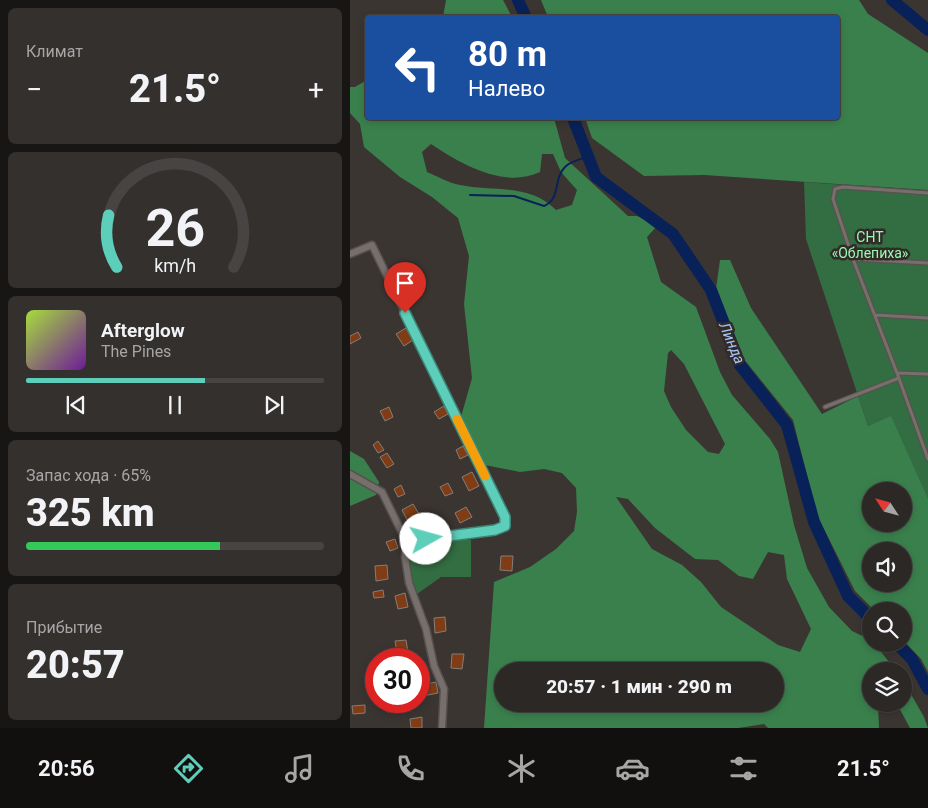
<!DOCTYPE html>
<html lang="ru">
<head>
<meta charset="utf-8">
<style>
	:root { --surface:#2c2826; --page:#34302e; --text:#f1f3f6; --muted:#a6a6a7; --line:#484443; --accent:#5dceb9 }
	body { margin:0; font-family:Roboto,sans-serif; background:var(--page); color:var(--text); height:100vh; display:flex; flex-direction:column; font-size:19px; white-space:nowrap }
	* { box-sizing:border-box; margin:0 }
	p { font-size:16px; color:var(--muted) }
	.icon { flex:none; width:28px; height:28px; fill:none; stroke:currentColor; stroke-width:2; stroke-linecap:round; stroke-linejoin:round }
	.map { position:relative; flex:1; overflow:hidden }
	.details { display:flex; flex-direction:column; gap:8px; padding:8px; background:#181615; width:350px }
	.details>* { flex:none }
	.hud { position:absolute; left:15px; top:15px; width:475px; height:105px; border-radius:5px; box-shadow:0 2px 8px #0003,0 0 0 1px var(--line); background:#1a4fa0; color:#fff; overflow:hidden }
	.needle { width:32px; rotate:306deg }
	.controls { position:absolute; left:512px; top:482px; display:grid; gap:10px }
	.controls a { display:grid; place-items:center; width:50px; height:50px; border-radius:50%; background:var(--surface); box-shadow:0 2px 8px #0003,0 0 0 1px var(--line); font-size:25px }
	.speed { position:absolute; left:15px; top:648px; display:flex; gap:10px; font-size:25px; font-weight:700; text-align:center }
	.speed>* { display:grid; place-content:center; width:65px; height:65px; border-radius:50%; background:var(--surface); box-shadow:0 2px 8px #0003,0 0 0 1px var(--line); line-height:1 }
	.speed .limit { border:8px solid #d22; background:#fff; color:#111 }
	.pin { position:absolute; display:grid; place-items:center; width:42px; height:42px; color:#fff; margin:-51px -21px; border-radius:50% 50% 50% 0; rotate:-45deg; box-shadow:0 0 5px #0007 }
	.pin .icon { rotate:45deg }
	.me { position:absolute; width:55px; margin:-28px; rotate:83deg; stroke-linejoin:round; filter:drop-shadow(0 0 4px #0008) }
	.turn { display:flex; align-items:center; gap:18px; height:105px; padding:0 20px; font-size:22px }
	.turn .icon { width:65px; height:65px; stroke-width:2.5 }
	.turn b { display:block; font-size:35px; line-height:42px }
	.big { font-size:38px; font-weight:800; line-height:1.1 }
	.details .widget { flex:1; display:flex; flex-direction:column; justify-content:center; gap:8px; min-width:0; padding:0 18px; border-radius:8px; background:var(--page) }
	.details .dial { align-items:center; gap:0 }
	.dial svg { height:130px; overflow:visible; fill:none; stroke:var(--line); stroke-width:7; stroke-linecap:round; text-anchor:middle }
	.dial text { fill:var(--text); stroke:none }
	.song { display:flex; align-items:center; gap:15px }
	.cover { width:60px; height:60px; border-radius:8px; background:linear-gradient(135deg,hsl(80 70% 55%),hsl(280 70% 35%)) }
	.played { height:5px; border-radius:2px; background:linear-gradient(90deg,var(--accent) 60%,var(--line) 60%) }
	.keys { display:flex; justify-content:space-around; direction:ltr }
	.heat { display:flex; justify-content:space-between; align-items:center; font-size:28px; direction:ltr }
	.charge { height:8px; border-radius:4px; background:linear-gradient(90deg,#34c759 65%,var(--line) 0) }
	.trip { position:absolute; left:144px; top:662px; width:290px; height:50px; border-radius:25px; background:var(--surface); box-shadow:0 2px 8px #0003,0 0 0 1px var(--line); font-weight:800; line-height:50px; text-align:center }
	.tab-bar { display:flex; height:80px; justify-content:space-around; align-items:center; background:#12100f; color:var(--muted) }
	.tab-bar .icon { width:35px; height:35px }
	.tab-bar .on { color:var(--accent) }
	.tab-bar b { font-size:22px; color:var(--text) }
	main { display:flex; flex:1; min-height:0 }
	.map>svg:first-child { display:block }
	.green { fill:#336d42 }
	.forest { fill:#3a804d; fill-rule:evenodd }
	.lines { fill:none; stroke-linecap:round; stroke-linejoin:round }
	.stream { stroke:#082159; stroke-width:2 }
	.river { stroke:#082159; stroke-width:12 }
	.building { fill:#803d15; stroke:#857d7a }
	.service-casing { stroke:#57524f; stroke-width:5.5 }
	.minor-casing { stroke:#57524f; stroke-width:9 }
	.service { stroke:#776f6c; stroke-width:3 }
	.minor { stroke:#776f6c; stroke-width:6 }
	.route-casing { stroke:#3c8678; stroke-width:12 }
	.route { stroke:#5dceb9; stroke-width:9 }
	.slow { stroke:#f59e0b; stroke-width:9 }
	.labels { text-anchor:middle; stroke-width:5; stroke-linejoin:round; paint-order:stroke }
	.park-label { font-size:14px; fill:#99f9b0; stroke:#312b28 }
	.water-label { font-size:15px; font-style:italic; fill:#a8c4fa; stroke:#312b28 }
</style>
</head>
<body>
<main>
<section class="details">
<div class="widget"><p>Климат</p>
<div class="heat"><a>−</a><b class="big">21.5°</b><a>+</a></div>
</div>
<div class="widget dial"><svg viewBox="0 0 100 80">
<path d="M14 69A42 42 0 1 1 86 69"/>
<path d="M14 69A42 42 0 0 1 9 37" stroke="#5dceb9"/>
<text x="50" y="56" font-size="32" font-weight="700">26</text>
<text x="50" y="72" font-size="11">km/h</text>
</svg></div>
<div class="widget">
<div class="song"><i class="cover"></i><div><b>Afterglow</b><p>The Pines</p></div></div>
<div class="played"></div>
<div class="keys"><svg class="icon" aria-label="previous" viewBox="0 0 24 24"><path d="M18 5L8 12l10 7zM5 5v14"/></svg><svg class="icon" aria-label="pause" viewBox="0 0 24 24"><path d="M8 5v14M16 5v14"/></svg><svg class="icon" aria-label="next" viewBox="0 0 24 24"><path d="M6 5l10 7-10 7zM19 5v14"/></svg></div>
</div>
<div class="widget"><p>Запас хода · 65%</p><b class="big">325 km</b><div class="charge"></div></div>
<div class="widget"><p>Прибытие</p><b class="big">20:57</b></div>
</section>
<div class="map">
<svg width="578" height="728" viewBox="0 0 578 728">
	<rect width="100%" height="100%" fill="#3b3532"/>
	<path class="green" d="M454 182 578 191V498L541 417 518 426 456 239Z
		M98 538 121 540V577H91L67 594C61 580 54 559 63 545Z"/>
	<path class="forest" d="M96 0H153L162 17H93Z
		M191 0H509L518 14 578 53V190L354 175 294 176 242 138 235 118H488V18L198 17Z
		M17 80 18 118H204L215 158 278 216H287L307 226 297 237 311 282 346 307 370 372 382 395 420 439 428 452 444 525 457 568 479 607 502 631 521 640V644H525L546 671H521V704H528L529 728H418L414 724 388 728H134L144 582 180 567 206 549 224 531 227 512 226 488 212 473 194 469 170 472 130 464 109 424 122 378 114 304 119 256 108 218 82 197 50 177 14 147 10 124 0 113V87H5ZM81 144C111 164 154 189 190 172L192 154H203L211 172 227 190 222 205 206 210C180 183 143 192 110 185 98 183 87 176 77 172L72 152ZM321 350 334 364 375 444 369 454 358 452 336 430 321 407 314 391 318 353ZM266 497 278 499 305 528 345 559 368 560 389 576 403 579 418 552 434 555 437 579 461 629 450 652 428 645 371 607 351 582 332 565 302 549ZM152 671H425V704H152Z
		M370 260H380L401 308 472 414 508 396 518 426 541 416 578 498V672L571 659 554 641V611H525L505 591 467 515 443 420 393 358 366 289ZM554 491V524H521V491ZM554 551V584H521V551Z
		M0 451 14 459 29 482 26 495 0 506Z
		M554 682 574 717 578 728H560L547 704H554Z"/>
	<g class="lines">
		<path class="stream" d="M120 195 164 196 194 206C212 198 202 179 216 166 222 161 231 159 239 156"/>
		<path class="river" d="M168 0 176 18
			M542 0 578 30
			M223 118 246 177 323 234 361 290 390 365 437 425 464 522 498 596 521 619
			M547 644 562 659 578 689"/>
	</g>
	<path class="building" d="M56 328 63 340 54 346 46 334Z
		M8 332 11 338 0 344V336Z
		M94 406 98 414 89 419 84 412Z
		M39 407 43 417 35 421 30 411Z
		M28 441 34 450 28 453 23 445Z
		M113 446 118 455 110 459 106 450Z
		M37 453 44 464 37 468 30 457Z
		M122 472 129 486 119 491 112 477Z
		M98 483 103 493 95 496 90 487Z
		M51 485 55 494 48 497 44 489Z
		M63 504 69 514 57 520 52 510Z
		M116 507 122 517 110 523 105 513Z
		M45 539 48 548 40 551 36 542Z
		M84 553 86 562 76 564 74 556Z
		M151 556H163L162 571 150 570Z
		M37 565 38 579 26 581 25 566Z
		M33 590 34 597 24 598 23 592Z
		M55 593 58 607 48 609 45 596Z
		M95 617 96 631 85 633 84 618Z
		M56 640 58 652 47 653 45 641Z
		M102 654H114L112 669 101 668Z
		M86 682 88 693 73 696 71 685Z
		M37 701H44L45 711 37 712Z
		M15 705V713L3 714 2 706Z
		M72 717V728H61L60 719Z"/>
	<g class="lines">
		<defs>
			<path id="service" d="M503 259 483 199 485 189 493 187 578 193
				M525 315 578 318
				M547 373 503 259 578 263
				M578 374 547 373 578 459
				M475 407 549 378"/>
			<path id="minor" d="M0 254 22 245 155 517V526L145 530 56 541
				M0 474 32 492 56 541 55 557 59 583 76 629 84 666 94 689 92 728"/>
		</defs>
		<use href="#service" class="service-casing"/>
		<use href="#minor" class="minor-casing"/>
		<use href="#service" class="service"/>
		<use href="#minor" class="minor"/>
	</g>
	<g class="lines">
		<defs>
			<path id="route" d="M55 313 155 517V526L145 530 76 539"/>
		</defs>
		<use href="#route" class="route-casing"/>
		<use href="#route" class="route"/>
		<path class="slow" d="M107 419 135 476"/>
	</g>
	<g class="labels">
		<g class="park-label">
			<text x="520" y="242">СНТ<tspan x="520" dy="16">«Облепиха»</tspan></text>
		</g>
		<g class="water-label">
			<text transform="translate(382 343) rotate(67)" y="5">Линда</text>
		</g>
	</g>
</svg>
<div class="controls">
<a><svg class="needle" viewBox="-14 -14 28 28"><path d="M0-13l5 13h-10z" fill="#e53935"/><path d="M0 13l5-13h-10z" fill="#a6a6a7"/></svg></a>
<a><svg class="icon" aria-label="sound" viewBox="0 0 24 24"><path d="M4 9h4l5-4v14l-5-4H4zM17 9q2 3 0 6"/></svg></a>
<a><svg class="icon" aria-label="search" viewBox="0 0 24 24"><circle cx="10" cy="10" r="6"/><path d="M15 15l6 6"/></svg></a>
<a><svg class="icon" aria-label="layers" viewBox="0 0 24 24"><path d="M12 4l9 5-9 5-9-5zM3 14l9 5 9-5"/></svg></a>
</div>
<div class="speed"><div class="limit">30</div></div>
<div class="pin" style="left:55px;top:313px;background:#d93025"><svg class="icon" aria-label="arrive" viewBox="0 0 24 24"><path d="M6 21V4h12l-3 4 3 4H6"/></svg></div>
<svg class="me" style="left:76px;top:539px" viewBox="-20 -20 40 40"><circle r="19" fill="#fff"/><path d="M0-13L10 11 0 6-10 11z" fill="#5dceb9"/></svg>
<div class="trip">20:57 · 1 мин · 290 m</div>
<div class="hud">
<div class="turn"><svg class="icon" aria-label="left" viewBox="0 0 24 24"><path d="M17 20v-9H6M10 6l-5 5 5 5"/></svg><div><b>80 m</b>Налево</div></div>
</div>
</div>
</main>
<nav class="tab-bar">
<b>20:56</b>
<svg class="icon on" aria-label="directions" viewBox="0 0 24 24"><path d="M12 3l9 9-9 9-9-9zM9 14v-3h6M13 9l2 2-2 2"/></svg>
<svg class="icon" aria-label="music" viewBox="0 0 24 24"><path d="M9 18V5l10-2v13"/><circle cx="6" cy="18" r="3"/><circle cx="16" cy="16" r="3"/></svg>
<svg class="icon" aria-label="phone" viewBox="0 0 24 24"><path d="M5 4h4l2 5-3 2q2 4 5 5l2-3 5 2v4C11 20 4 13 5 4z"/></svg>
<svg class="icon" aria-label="climate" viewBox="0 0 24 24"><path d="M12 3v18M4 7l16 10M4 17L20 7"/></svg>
<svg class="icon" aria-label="car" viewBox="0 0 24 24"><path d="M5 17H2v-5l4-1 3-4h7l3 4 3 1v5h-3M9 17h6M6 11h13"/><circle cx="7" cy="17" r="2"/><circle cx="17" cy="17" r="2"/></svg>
<svg class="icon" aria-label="filters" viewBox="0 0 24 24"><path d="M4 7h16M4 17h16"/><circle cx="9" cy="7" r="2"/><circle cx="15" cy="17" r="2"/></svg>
<b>21.5°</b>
</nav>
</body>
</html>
